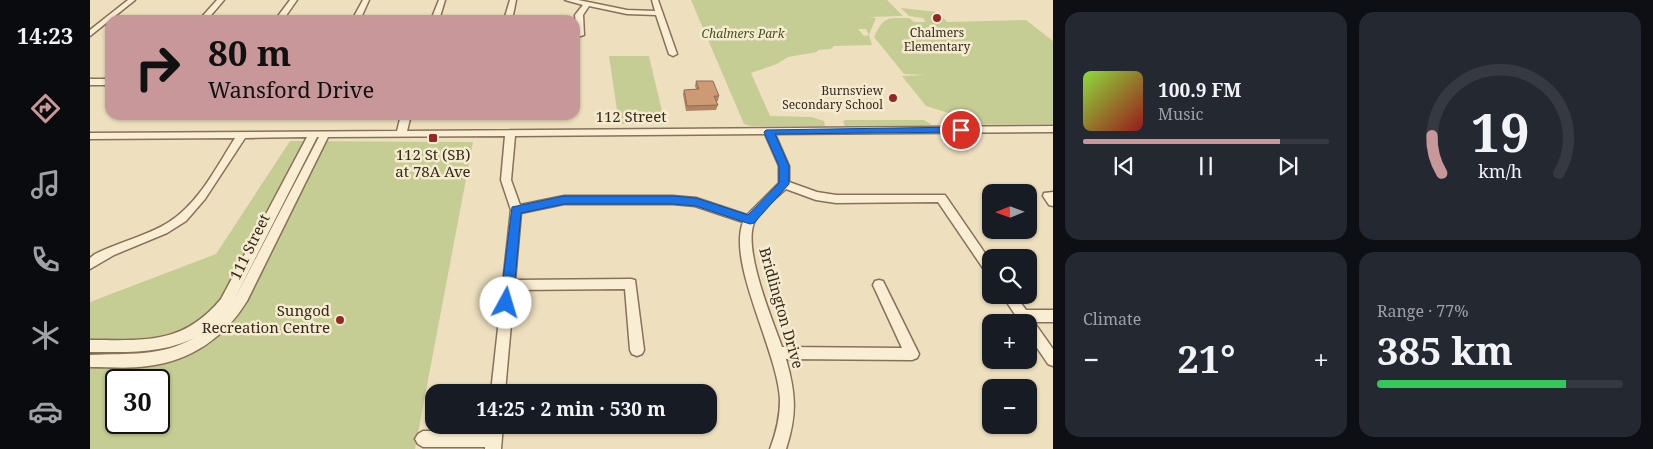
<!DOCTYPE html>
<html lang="en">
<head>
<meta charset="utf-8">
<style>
	:root { --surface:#171b24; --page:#242831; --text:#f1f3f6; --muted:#9ea1a6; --line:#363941; --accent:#c89799 }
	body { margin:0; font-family:"Noto Serif",serif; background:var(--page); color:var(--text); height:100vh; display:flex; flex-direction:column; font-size:19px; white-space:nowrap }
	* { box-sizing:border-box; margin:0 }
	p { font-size:16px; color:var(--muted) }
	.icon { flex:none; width:28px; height:28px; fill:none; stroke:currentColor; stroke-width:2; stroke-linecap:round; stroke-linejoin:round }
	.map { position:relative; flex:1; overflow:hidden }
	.panel { display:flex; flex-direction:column; gap:12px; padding:12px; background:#0d0f14; width:600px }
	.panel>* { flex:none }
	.top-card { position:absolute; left:15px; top:15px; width:475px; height:105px; border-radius:15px; box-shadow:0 1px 4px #0004; background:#c89799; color:#111; overflow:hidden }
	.needle { width:32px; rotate:269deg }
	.controls { position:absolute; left:892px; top:184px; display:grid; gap:10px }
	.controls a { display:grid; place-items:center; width:55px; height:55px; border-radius:10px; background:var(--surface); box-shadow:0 1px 4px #0004; font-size:25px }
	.speed { position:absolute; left:15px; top:369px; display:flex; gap:10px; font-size:25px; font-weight:700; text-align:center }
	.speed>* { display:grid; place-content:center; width:65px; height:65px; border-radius:50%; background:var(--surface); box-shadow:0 1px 4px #0004; line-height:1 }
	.speed .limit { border:2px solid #111; border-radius:8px; background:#fff; color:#111 }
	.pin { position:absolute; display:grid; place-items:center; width:42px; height:42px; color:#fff; margin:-21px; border:2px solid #fff; border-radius:50%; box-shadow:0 1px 5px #0007 }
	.me { position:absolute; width:55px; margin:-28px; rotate:6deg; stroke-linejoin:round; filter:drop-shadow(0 0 4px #0008) }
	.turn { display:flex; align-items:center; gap:18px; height:105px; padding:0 20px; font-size:22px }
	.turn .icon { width:65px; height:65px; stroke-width:2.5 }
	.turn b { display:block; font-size:35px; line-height:42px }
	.big { font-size:38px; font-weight:700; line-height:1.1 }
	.panel .card { flex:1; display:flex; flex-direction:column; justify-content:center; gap:8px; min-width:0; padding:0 18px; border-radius:15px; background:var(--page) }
	.panel .dial { align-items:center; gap:0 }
	.dial svg { height:130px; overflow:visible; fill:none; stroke:var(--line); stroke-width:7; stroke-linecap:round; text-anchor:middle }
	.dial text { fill:var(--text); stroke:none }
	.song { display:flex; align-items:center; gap:15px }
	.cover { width:60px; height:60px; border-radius:8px; background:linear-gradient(135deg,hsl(90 70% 55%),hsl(0 70% 35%)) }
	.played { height:5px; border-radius:2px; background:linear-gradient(90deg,var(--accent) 80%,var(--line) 80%) }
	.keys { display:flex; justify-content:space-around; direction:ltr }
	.heat { display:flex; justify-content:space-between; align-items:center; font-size:28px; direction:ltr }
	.charge { height:8px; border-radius:4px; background:linear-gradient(90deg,#34c759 77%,var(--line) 0) }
	.panel .tiles { flex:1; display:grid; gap:12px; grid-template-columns:repeat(2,1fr) }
	.trip { position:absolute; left:335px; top:384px; width:292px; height:50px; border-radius:15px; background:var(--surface); box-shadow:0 1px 4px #0004; font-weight:700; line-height:50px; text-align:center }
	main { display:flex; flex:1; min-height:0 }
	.menu { display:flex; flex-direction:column; width:90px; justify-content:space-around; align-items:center; background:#090b0e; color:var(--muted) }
	.menu .icon { width:35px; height:35px }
	.menu .selected { color:var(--accent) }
	.menu b { font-size:22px; color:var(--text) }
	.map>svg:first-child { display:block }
	.green { fill:#c5cc94; fill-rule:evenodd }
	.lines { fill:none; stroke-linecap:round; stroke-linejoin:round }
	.minor-casing { stroke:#877158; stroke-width:3 }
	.minor { fill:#f9eed3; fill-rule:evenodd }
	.wall { fill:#b08465 }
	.building { fill:#cd9a75; stroke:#906c52 }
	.route { fill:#1a73e8; stroke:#114b97 }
	.poi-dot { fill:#962727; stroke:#f5ebcf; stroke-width:2 }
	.labels { text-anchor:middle; stroke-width:5; stroke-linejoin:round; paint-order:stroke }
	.far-poi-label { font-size:12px; fill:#36291c; stroke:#f5ebcf }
	.far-park-label { font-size:12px; font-style:italic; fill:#465323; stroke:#f5ebcf }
	.street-label { font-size:15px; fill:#36291c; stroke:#f5ebcf }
	.poi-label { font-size:15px; fill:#36291c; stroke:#f5ebcf }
</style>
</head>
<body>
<main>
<nav class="menu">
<b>14:23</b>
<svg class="icon selected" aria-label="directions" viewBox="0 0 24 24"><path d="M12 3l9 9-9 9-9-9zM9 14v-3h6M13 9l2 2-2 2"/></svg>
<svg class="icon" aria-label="music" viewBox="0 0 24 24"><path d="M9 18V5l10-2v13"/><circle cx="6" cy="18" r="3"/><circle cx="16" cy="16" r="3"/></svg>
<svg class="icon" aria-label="phone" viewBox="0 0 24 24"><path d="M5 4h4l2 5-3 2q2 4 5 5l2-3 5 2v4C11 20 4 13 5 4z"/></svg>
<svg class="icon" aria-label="climate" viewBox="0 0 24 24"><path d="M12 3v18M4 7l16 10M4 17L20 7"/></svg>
<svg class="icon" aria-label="car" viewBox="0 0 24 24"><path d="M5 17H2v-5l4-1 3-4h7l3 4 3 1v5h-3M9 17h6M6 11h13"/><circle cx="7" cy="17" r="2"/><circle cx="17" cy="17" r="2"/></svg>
</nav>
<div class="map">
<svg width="963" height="449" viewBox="0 0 963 449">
	<rect width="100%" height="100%" fill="#eee0bf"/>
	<path class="green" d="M601 0H797L813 16 779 17 786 18 779 35 776 29H768L774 36 779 35 782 45 744 46 741 49 728 50 727 52 698 57 687 64 661 73 680 116 721 117 734 121 735 126H660L654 124Z
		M811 8 848 12 857 22 936 20 963 41V124L853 125 850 122 865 115 836 106 812 76 835 75 814 74 784 37C794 16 797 18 819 18L824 22H836L833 18 819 16Z
		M519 56H559L575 124H529Z
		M755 120H834L842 125 755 126 753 122Z
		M200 141 383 142 325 449H0V302L126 254ZM26 380H69V422H26Z"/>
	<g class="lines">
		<defs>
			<path id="minor" d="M38 0H45L0 36V30Z
				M127 0H134L117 20H109Z
				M200 0H207L193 20H185Z
				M273 0H279L270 20H262Z
				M349 0H355L349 20H341Z
				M420 0H426L422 20H414Z
				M475 0H488L537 10 565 11 562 0H568L587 54 583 56 579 54 566 15 537 14 499 6 493 15 494 35 487 37 485 15 493 5Z
				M0 79H20V85H0Z
				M311 115H321L317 131 963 126V132L685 134 699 166V182L727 192 746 195H855L901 262V276L897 274 848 202 746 203 726 200 696 189C685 199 670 209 664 223 653 250 682 319 692 347L812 348 783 285 785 281 789 280 793 281 829 354 827 358 822 360 696 359C706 394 707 415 696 449H680C686 433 690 418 690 400 688 351 637 264 653 222L605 206 583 204H474L431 213 425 280 541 279 545 280 554 350 552 354 547 356 542 354 540 350 535 289 424 290 415 392H401L421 210 411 180 415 136 238 137 157 301C135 337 101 361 58 366 39 369 19 367 0 367V355C37 353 71 357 104 338 72 354 35 352 0 352V340C55 340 93 345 131 299L217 137 155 138 115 199 96 221 77 233 24 255 0 269V258L5 254C29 242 57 236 79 222 109 203 127 166 145 138L0 139V133L307 131ZM675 134 689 166V183L657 215 606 198 583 196H474L430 205 421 180 425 136ZM227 137H229L143 302Z
				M963 192V206L959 205 953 196 954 193Z
				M912 295H925L936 310H963V322H944L963 349V366L958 364 939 336V322H930Z
				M397 425H413L411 449H395V447H333L328 444 325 439 328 434 333 431H397Z"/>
		</defs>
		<use href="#minor" class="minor-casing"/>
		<use href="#minor" class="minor"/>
	</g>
	<path class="wall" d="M606 81 629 96 628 101H626L628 105 626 110 596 111 593 94 594 90 606 89 605 86Z"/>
	<path class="building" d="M606 81H623L629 96H624L628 105 597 106 594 90 609 89Z"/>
	<path class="route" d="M871 127 874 128V132L685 134 699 166V184L664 223 660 224 606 206 583 204H474L431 213 423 303 421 307 416 308 412 307 410 303 422 207 474 196H583L606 198 658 215 689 183V166L674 132 676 130Z"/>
	<g class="poi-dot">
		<circle cx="847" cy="18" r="5"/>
		<circle cx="803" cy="98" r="5"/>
		<rect x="338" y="133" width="10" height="10" rx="2.5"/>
		<circle cx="250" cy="320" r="5"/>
	</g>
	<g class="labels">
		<g class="far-poi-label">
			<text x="847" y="37">Chalmers<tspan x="847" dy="14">Elementary</tspan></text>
			<text x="793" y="95" text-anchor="end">Burnsview<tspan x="793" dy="14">Secondary School</tspan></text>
		</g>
		<g class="far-park-label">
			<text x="653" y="38">Chalmers Park</text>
		</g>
		<g class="street-label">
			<text x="541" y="122">112 Street</text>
			<text transform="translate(160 247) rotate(-64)" y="5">111 Street</text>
			<text transform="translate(691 308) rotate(74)" y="5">Bridlington Drive</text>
		</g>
		<g class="poi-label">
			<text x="343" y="160">112 St (SB)<tspan x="343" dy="17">at 78A Ave</tspan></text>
			<text x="240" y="316" text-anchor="end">Sungod<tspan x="240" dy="17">Recreation Centre</tspan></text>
		</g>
	</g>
</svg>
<div class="controls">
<a><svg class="needle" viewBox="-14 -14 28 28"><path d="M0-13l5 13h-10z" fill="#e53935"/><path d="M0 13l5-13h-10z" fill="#9ea1a6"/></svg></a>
<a><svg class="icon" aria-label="search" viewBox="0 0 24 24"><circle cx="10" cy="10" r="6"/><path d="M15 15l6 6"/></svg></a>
<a>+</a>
<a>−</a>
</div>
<div class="speed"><div class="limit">30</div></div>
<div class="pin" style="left:871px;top:130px;background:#d93025"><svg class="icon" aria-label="arrive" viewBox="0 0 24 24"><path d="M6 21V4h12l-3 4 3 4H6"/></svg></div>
<svg class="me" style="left:416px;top:303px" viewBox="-20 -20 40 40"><circle r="19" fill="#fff"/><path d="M0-13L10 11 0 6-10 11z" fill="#1a73e8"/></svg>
<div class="trip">14:25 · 2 min · 530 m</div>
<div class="top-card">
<div class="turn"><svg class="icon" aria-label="right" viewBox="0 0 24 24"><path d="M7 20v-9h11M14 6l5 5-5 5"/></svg><div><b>80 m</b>Wansford Drive</div></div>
</div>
</div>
<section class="panel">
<div class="tiles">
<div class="card">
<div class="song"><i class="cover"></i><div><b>100.9 FM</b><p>Music</p></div></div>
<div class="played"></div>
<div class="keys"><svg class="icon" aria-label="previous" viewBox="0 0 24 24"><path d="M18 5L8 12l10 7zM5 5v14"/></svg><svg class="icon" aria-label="pause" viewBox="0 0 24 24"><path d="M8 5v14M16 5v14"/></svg><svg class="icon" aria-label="next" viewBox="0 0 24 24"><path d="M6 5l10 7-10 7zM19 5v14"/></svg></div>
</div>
<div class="card dial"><svg viewBox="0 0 100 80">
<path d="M14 69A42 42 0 1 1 86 69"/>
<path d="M14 69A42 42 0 0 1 8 46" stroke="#c89799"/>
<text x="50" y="56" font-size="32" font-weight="700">19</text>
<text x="50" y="72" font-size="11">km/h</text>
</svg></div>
<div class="card"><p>Climate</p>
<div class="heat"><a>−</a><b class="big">21°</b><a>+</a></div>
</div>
<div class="card"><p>Range · 77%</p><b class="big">385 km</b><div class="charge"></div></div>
</div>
</section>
</main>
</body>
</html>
